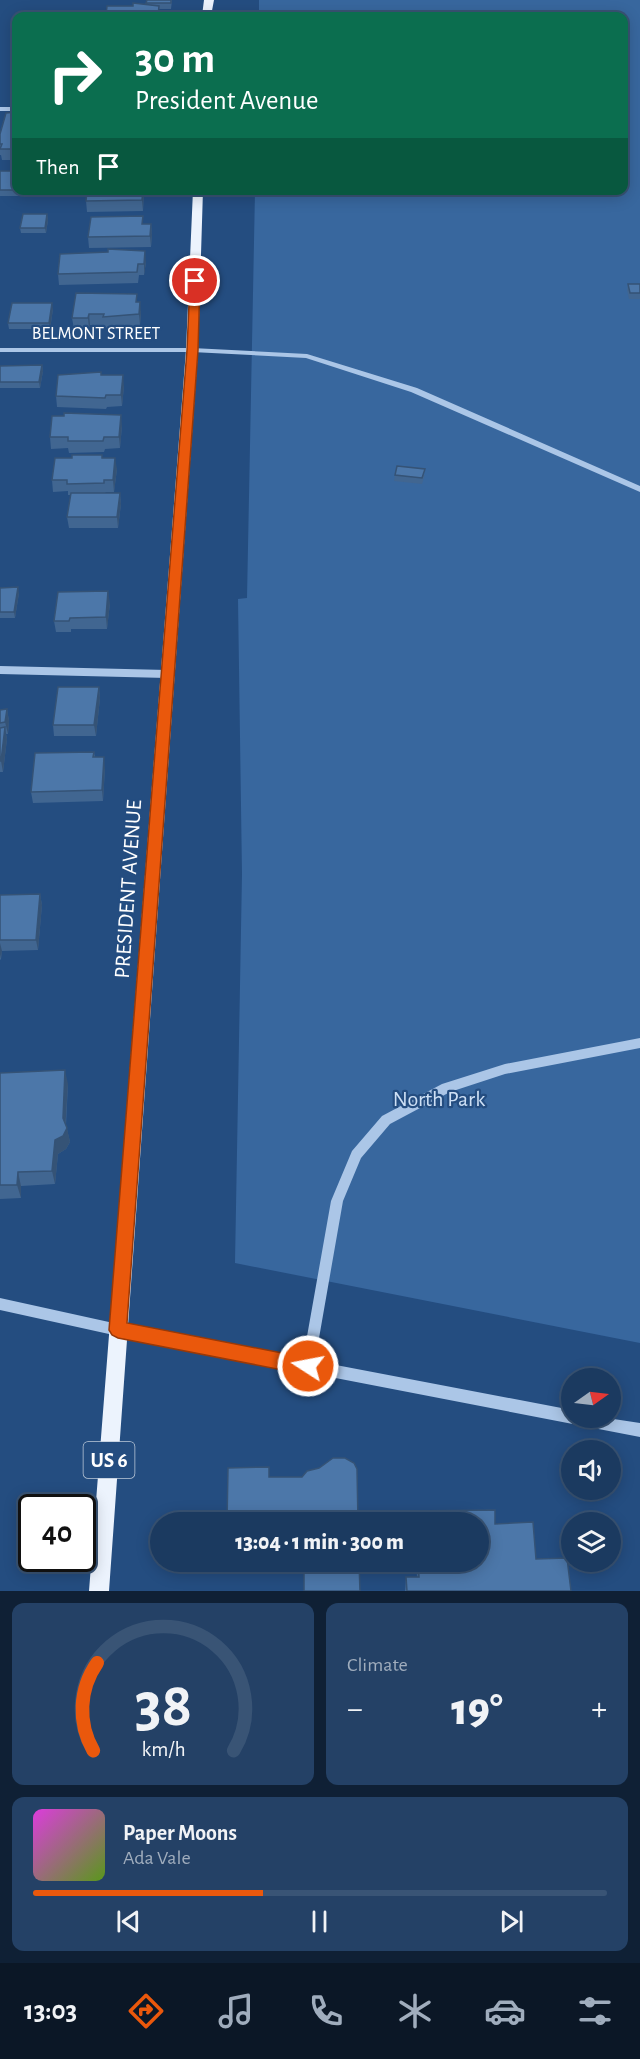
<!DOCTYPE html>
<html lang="en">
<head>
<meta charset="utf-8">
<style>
	:root { --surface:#1b3a60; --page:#244166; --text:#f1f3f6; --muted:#a0adbd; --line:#395475; --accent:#ea580c }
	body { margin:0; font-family:"Alegreya Sans",sans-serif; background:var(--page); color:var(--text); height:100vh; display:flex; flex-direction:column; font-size:22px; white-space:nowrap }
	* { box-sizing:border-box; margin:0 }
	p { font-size:20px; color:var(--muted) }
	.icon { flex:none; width:33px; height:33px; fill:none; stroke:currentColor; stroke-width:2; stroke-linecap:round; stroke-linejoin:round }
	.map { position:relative; height:1591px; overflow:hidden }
	.drawer { display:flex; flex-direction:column; gap:12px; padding:12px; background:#0f2035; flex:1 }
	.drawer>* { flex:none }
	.hud { position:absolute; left:12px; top:12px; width:616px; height:183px; border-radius:12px; box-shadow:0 3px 15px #0003,0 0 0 2px var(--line); background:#0b6e4f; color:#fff; overflow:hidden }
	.needle { width:39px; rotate:76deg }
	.controls { position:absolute; left:561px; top:1368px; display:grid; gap:12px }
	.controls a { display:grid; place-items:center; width:60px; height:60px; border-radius:50%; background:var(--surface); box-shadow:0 3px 15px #0003,0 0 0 2px var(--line); font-size:30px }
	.speed { position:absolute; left:18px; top:1494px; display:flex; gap:12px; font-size:30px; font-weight:700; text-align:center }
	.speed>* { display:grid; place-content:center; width:78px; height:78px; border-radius:50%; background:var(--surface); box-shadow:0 3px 15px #0003,0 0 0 2px var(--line); line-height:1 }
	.speed .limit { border:3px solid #111; border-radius:9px; background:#fff; color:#111 }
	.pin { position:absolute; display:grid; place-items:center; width:51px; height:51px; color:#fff; margin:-26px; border:3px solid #fff; border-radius:50%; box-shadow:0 2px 6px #0007 }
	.me { position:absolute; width:66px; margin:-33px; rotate:281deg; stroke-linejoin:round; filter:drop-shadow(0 0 4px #0008) }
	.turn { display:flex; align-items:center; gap:21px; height:126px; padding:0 24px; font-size:27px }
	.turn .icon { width:78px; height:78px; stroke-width:2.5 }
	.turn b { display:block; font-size:42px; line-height:51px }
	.then { display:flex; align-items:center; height:57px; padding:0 24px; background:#0003; gap:12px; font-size:22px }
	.big { font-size:45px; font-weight:800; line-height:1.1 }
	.drawer .card { flex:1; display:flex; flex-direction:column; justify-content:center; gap:9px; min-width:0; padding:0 21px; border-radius:12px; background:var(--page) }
	.drawer .dial { align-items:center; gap:0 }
	.dial svg { height:156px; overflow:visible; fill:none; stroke:var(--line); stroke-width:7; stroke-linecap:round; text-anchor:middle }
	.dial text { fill:var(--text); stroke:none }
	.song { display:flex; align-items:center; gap:18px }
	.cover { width:72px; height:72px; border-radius:9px; background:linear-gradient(135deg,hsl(300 70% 55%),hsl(90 70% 35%)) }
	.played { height:6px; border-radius:3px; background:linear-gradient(90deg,var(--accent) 40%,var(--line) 40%) }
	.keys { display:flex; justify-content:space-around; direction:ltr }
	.heat { display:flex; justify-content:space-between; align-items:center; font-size:33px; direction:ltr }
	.drawer .tiles { flex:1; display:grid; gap:12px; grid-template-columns:1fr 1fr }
	.card:last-child { grid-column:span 2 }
	.trip { position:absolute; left:150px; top:1512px; width:339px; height:60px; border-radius:30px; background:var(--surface); box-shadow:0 3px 15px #0003,0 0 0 2px var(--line); font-weight:800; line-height:60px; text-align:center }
	.menu { display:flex; height:96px; justify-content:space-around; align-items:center; background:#0b1726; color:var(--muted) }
	.menu .icon { width:42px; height:42px }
	.menu .current { color:var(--accent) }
	.menu b { font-size:27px; color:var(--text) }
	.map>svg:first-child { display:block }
	.green { fill:#38679e }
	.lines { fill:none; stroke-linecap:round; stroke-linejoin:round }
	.minor { fill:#abc6e7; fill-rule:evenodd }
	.major { fill:#ecf3fd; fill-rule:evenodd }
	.wall { fill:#416691 }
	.shaded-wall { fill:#355376 }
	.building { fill:#4c77a9; stroke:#355376; stroke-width:1.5 }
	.route { fill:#ea580c; stroke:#983908; stroke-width:1.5 }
	.labels { text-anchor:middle; stroke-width:4.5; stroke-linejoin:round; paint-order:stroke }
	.far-street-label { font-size:18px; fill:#fff; stroke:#244d80 }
	.shield { fill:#244d80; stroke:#bdcad9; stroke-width:1.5 }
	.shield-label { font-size:21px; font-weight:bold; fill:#fff }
	.street-label { font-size:22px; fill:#fff; stroke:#244d80 }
	.park-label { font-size:22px; fill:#cee0f5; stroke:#244d80 }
</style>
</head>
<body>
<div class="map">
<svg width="640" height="1591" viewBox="0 0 640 1591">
	<rect width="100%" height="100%" fill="#244d80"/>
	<path class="green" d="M259 0H640V1343L235 1263 242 874 238 599 247 598 255 191 624 190V16H259Z"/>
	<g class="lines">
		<path class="minor" d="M0 107H16V111H0Z
			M0 348H192L307 354 417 388 640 486V492L411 392 306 358 192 352H0Z
			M0 666 167 670 172 674 167 678 0 674Z
			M640 1038V1048L505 1074 450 1092 390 1124 361 1158 343 1201 315 1361 572 1410V1418H607L640 1423V1437L118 1336 0 1310V1298L118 1324 303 1359 331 1201 352 1151 382 1116 442 1084 505 1064Z"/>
		<path class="major" d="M204 0H214L211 16H202Z
			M193 190H203L198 350 109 1591H89L186 350Z"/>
	</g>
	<path class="wall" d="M147 0H172L171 9H159L160 16H106L133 6 146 5Z
		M16 112V165V160H2L1 155H0V134Z
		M0 171H16V190H31L30 196H0Z
		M87 190H144L143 211 87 212 86 201Z
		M47 214 48 220 46 233H21L20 228Z
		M151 224 152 235 151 247 89 248 88 237Z
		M146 262 144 275H139L138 283 59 285 58 274Z
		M628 284H640V299H629L627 290Z
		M137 294V302L141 313 140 325 104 328V325H90L89 329H74L72 318Z
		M53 309 50 329H9L8 323Z
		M42 365 43 371 40 388H0V366Z
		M102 375 124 386 122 406 107 407 106 409 57 407 56 396Z
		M122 426 120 448 105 449 104 452 69 453 68 448 51 449 50 437Z
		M103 458 117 469 114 492H106L105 493H120L121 504 118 528H69L67 517 71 495H68V491L53 492 52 480Z
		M395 475H425L422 484 394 481Z
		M0 588 19 593 15 618H0Z
		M110 603 107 629H71V632H56L54 621Z
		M99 687 100 698 96 736H54L53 725Z
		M7 709 9 721 8 734H6L7 739 3 772H0V710Z
		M94 752 95 757 105 768 103 801 33 803 31 792Z
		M40 894 42 905 38 950 2 951 1 959 0 960V895Z
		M0 1073 68 1084 66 1125 70 1142 66 1149 58 1154 55 1184 21 1186V1198L0 1199Z
		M406 1511 495 1524 571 1591H405L406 1577H417L416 1562H478V1522H405Z
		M244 1562H359L304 1572H245Z"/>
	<path class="shaded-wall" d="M143 190H144L143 211 142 200Z
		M47 214 48 220 46 233 45 228Z
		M151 224 152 235 151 247 150 236Z
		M145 251 146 262 144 275V264Z
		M140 302 141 313 140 325 139 314Z
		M52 303 53 309 50 329 49 323Z
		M89 314 90 325 89 329 88 318Z
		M42 365 43 371 40 388 39 382Z
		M123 375 124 386 122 406 121 395Z
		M121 415 122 426 120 448 119 437Z
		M115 458 117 469 114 492 113 480Z
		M120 493 121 504 118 528 117 517Z
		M18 587 19 593 15 618 14 612Z
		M108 591 110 603 107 629 106 617Z
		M99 687 100 698 96 736 94 725Z
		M7 709 9 721 8 734 5 722Z
		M5 727 7 739 3 772 1 761Z
		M104 757 105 768 103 801 102 790Z
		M40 894 42 905 38 950 36 940Z
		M0 943 2 951 1 959 0 954Z
		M65 1070 68 1084 65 1132 67 1128 70 1142 66 1149 58 1154 55 1184 52 1171 55 1140 63 1118Z
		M18 1172 21 1186V1198L17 1185Z"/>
	<path class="building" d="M147 0H171V3H146Z
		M133 3 159 6 158 16H106L107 6H133Z
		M16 112V154H15L16 149H0L2 144H0V134L6 113Z
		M0 171H16V190H0Z
		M87 190H143L142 200 86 201Z
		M23 214H47L45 228H20Z
		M143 216 142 224H151L150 236 88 237 91 217Z
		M108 249 145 251 144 264H138L137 272 58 274 60 254 108 252Z
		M628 284H640V293H630Z
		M76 293 137 294 136 302H140L139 314 103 317 104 314H89L88 318H72Z
		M12 303H52L49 323H8Z
		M42 365 39 382H0V366Z
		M101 372V375H123L121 395H106L105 398 56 396 58 375Z
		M64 413 121 415 119 437H104L103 441H68V437H50L52 416H64Z
		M72 455H102V458H115L113 480H104V483L67 484V480H52L55 458H72Z
		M397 466 425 469 422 478 395 475Z
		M71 493H120L117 517H67Z
		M18 587 14 612H0V588Z
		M108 591 106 617 70 618 69 621H54L58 592Z
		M58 687H99L94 725H53Z
		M7 709 5 722 0 723V710Z
		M5 727 1 761H0V728Z
		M94 752 93 757H104L102 790 31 792 35 753Z
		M40 894 36 940H0V895Z
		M65 1070 63 1118 67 1128 63 1136 55 1140 52 1171 18 1172 17 1185H0V1073Z
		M333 1458H345L354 1463 357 1469 358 1522H227L228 1468 269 1467V1477H302L307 1471 319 1468Z
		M495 1510V1524L533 1522 536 1559 567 1558 571 1591H407L406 1577H419L418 1562H478V1522H406V1511Z
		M244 1562H359L360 1591H304V1562Z"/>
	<path class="route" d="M195 278 200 281 198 350 127 1323 308 1358 314 1360 317 1366 314 1372 308 1375 118 1338 112 1335 109 1330 187 350 190 281Z"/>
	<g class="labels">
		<g class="far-street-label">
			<text x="96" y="339">BELMONT STREET</text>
		</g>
		<rect class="shield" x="83.5" y="1442" width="51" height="36" rx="4.5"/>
		<g class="shield-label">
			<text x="109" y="1467">US 6</text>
		</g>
		<g class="street-label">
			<text transform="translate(127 889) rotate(-86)" y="8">PRESIDENT AVENUE</text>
		</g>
		<g class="park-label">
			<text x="439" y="1106">North Park</text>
		</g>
	</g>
</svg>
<div class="controls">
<a><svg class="needle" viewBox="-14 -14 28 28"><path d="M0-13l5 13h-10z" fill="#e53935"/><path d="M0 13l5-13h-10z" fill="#a0adbd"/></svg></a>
<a><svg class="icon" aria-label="sound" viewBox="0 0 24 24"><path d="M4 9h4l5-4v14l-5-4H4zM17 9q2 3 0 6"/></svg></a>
<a><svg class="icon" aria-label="layers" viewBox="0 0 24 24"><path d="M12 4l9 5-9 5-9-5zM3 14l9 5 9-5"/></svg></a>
</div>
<div class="speed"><div class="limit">40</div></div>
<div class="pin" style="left:195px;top:281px;background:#d93025"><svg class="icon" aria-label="arrive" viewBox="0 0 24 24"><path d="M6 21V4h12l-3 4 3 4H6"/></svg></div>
<svg class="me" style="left:308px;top:1366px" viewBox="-20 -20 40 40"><circle r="17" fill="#ea580c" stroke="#fff" stroke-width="3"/><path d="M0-11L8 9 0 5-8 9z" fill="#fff"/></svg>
<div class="trip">13:04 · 1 min · 300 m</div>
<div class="hud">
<div class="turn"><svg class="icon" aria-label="right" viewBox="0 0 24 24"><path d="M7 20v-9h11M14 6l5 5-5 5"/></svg><div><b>30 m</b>President Avenue</div></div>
<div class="then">Then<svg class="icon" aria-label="arrive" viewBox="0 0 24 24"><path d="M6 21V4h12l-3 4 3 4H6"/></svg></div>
</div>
</div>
<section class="drawer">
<div class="tiles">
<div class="card dial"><svg viewBox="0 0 100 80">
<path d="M14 69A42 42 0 1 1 86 69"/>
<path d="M14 69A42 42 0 0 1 16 24" stroke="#ea580c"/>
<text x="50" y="56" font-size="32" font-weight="700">38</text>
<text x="50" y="72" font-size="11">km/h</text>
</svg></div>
<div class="card"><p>Climate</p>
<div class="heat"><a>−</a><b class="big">19°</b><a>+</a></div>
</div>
<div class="card">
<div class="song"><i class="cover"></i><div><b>Paper Moons</b><p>Ada Vale</p></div></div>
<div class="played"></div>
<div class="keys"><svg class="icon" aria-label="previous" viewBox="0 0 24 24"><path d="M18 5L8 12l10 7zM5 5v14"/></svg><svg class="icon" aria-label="pause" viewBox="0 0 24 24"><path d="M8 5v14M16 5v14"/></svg><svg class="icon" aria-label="next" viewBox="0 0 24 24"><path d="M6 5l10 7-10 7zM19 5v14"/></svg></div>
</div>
</div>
</section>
<nav class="menu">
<b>13:03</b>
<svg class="icon current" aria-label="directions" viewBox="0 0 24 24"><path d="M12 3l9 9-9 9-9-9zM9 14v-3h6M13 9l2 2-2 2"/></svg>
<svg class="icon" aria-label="music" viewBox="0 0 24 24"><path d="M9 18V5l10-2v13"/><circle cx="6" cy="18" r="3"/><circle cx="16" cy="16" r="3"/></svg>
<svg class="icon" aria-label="phone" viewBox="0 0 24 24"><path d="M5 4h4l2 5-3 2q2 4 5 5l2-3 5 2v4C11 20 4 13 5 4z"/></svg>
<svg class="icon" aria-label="climate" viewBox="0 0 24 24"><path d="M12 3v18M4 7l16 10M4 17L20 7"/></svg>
<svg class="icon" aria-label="car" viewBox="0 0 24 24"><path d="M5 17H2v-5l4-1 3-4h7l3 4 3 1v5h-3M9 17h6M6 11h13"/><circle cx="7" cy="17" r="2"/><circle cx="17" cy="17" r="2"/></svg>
<svg class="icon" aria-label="filters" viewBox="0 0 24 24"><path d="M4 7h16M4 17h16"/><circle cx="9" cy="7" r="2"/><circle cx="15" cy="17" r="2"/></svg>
</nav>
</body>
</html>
